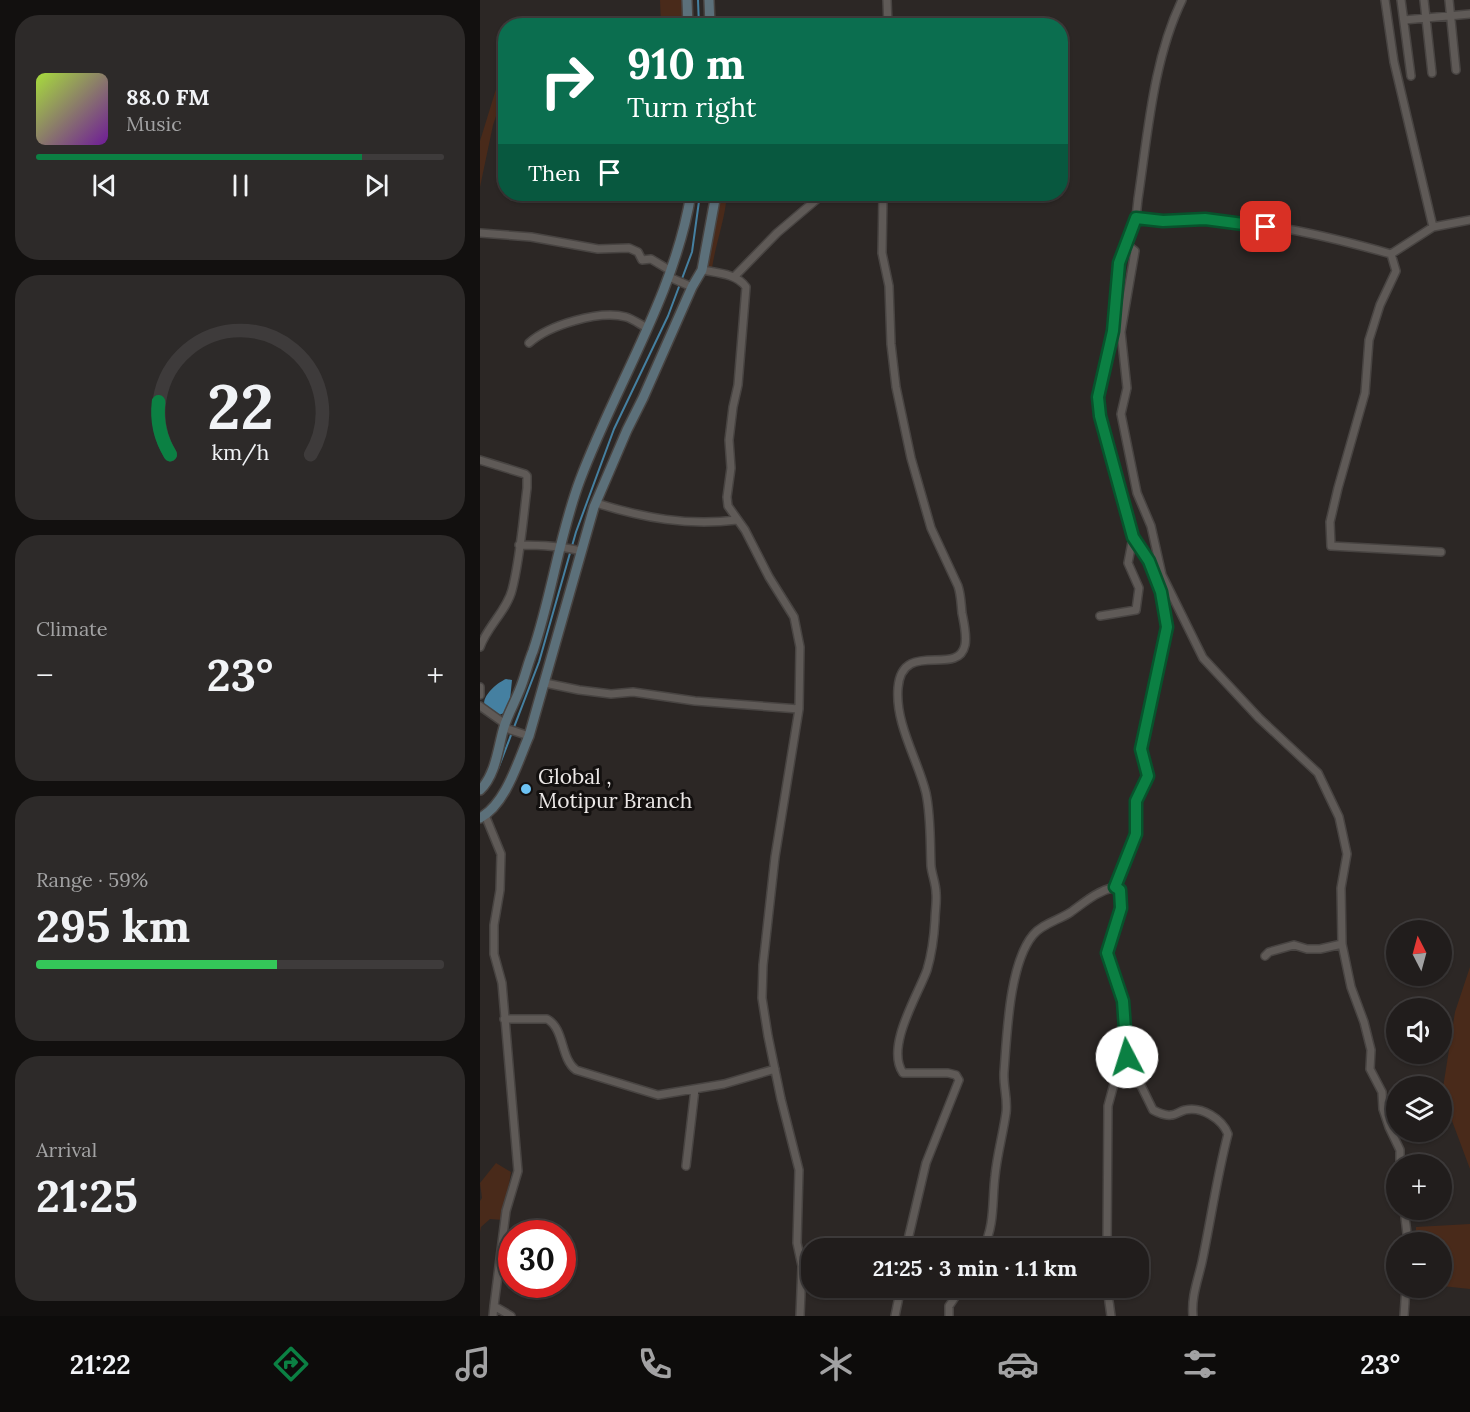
<!DOCTYPE html>
<html lang="en">
<head>
<meta charset="utf-8">
<style>
	:root { --surface:#211d1c; --page:#2d2a29; --text:#f1f3f6; --muted:#a2a2a3; --line:#3e3b3b; --accent:#0b8043 }
	body { margin:0; font-family:Lora,serif; background:var(--page); color:var(--text); height:100vh; display:flex; flex-direction:column; font-size:22px; white-space:nowrap }
	* { box-sizing:border-box; margin:0 }
	p { font-size:20px; color:var(--muted) }
	.icon { flex:none; width:33px; height:33px; fill:none; stroke:currentColor; stroke-width:2; stroke-linecap:round; stroke-linejoin:round }
	.map { position:relative; flex:1; overflow:hidden }
	.drawer { display:flex; flex-direction:column; gap:15px; padding:15px; background:#12100f; width:480px }
	.drawer>* { flex:none }
	.guide { position:absolute; left:18px; top:18px; width:570px; height:183px; border-radius:24px; box-shadow:0 2px 4px #0004,0 0 0 2px var(--line); background:#0b6e4f; color:#fff; overflow:hidden }
	.needle { width:39px; rotate:354deg }
	.tools { position:absolute; left:906px; top:920px; display:grid; gap:12px }
	.tools a { display:grid; place-items:center; width:66px; height:66px; border-radius:50%; background:var(--surface); box-shadow:0 2px 4px #0004,0 0 0 2px var(--line); font-size:30px }
	.speed { position:absolute; left:18px; top:1220px; display:flex; gap:12px; font-size:30px; font-weight:700; text-align:center }
	.speed>* { display:grid; place-content:center; width:78px; height:78px; border-radius:50%; background:var(--surface); box-shadow:0 2px 4px #0004,0 0 0 2px var(--line); line-height:1 }
	.speed .limit { border:9px solid #d22; background:#fff; color:#111 }
	.pin { position:absolute; display:grid; place-items:center; width:51px; height:51px; color:#fff; margin:-26px; border-radius:12px; box-shadow:0 3px 9px #0006 }
	.me { position:absolute; width:66px; margin:-33px; rotate:355deg; stroke-linejoin:round; filter:drop-shadow(0 0 4px #0008) }
	.turn { display:flex; align-items:center; gap:21px; height:126px; padding:0 30px; font-size:27px }
	.turn .icon { width:78px; height:78px; stroke-width:2.5 }
	.turn b { display:block; font-size:42px; line-height:51px }
	.then { display:flex; align-items:center; height:57px; padding:0 30px; background:#0003; gap:12px; font-size:22px }
	.big { font-size:45px; font-weight:700; line-height:1.1 }
	.drawer .widget { flex:1; display:flex; flex-direction:column; justify-content:center; gap:9px; min-width:0; padding:0 21px; border-radius:24px; background:var(--page) }
	.drawer .dial { align-items:center; gap:0 }
	.dial svg { height:156px; overflow:visible; fill:none; stroke:var(--line); stroke-width:7; stroke-linecap:round; text-anchor:middle }
	.dial text { fill:var(--text); stroke:none }
	.song { display:flex; align-items:center; gap:18px }
	.cover { width:72px; height:72px; border-radius:9px; background:linear-gradient(135deg,hsl(80 70% 55%),hsl(280 70% 35%)) }
	.played { height:6px; border-radius:3px; background:linear-gradient(90deg,var(--accent) 80%,var(--line) 80%) }
	.keys { display:flex; justify-content:space-around; direction:ltr }
	.heat { display:flex; justify-content:space-between; align-items:center; font-size:33px; direction:ltr }
	.charge { height:9px; border-radius:4px; background:linear-gradient(90deg,#34c759 59%,var(--line) 0) }
	.trip { position:absolute; left:321px; top:1238px; width:348px; height:60px; border-radius:24px; background:var(--surface); box-shadow:0 2px 4px #0004,0 0 0 2px var(--line); font-weight:700; line-height:60px; text-align:center }
	.tabs { display:flex; height:96px; justify-content:space-around; align-items:center; background:#0d0c0b; color:var(--muted) }
	.tabs .icon { width:42px; height:42px }
	.tabs .on { color:var(--accent) }
	.tabs b { font-size:27px; color:var(--text) }
	main { display:flex; flex:1; min-height:0 }
	.map>svg:first-child { display:block }
	.green { fill:#492a1a }
	.water { fill:#4580a1 }
	.lines { fill:none; stroke-linecap:round; stroke-linejoin:round }
	.stream { stroke:#4580a1; stroke-width:2 }
	.street-casing { stroke:#484442; stroke-width:10 }
	.secondary-casing { stroke:#484442; stroke-width:12 }
	.street { stroke:#5f5a57; stroke-width:7 }
	.secondary { stroke:#5c707a; stroke-width:9 }
	.route-casing { stroke:#07532c; stroke-width:15 }
	.route { stroke:#0b8043; stroke-width:10 }
	.poi-dot { fill:#6dc2f3; stroke:#13100f; stroke-width:2 }
	.labels { text-anchor:middle; stroke-width:6; stroke-linejoin:round; paint-order:stroke }
	.poi-label { font-size:21px; fill:#ece8e7; stroke:#13100f; text-anchor:start }
</style>
</head>
<body>
<main>
<section class="drawer">
<div class="widget">
<div class="song"><i class="cover"></i><div><b>88.0 FM</b><p>Music</p></div></div>
<div class="played"></div>
<div class="keys"><svg class="icon" aria-label="previous" viewBox="0 0 24 24"><path d="M18 5L8 12l10 7zM5 5v14"/></svg><svg class="icon" aria-label="pause" viewBox="0 0 24 24"><path d="M8 5v14M16 5v14"/></svg><svg class="icon" aria-label="next" viewBox="0 0 24 24"><path d="M6 5l10 7-10 7zM19 5v14"/></svg></div>
</div>
<div class="widget dial"><svg viewBox="0 0 100 80">
<path d="M14 69A42 42 0 1 1 86 69"/>
<path d="M14 69A42 42 0 0 1 8 42" stroke="#0b8043"/>
<text x="50" y="56" font-size="32" font-weight="700">22</text>
<text x="50" y="72" font-size="11">km/h</text>
</svg></div>
<div class="widget"><p>Climate</p>
<div class="heat"><a>−</a><b class="big">23°</b><a>+</a></div>
</div>
<div class="widget"><p>Range · 59%</p><b class="big">295 km</b><div class="charge"></div></div>
<div class="widget"><p>Arrival</p><b class="big">21:25</b></div>
</section>
<div class="map">
<svg width="990" height="1316" viewBox="0 0 990 1316">
	<rect width="100%" height="100%" fill="#2c2725"/>
	<path class="green" d="M180 0H204L205 25H181Z
		M25 46V90L13 125 0 187V141L17 86 19 60Z
		M242 194H247C245 220 236 242 232 268L225 264Z
		M990 967V1169L962 1094 975 1012Z
		M16 1163 31 1172 23 1220 10 1219 1 1227 0 1232V1201L2 1198 0 1183Z
		M990 1224V1289L962 1286V1242H936V1227Z"/>
	<path class="water" d="M26 679 32 680 30 700 24 713 19 715C15 713 8 710 5 707 0 697 18 682 26 679Z"/>
	<g class="lines">
		<path class="stream" d="M218 0 219 26
			M18 769 59 662 96 532 134 429 188 316 212 252 220 194"/>
		<defs>
			<path id="street" d="M407 0 408 26
				M702 0C673 60 668 133 658 199L656 218C679 221 702 218 725 219 788 222 851 237 911 254L953 227 990 220
				M905 0 914 62 953 227
				M921 0 931 76
				M944 0 952 73
				M969 0 976 70
				M924 20 990 14
				M403 194 402 253 409 286 411 344 416 387 431 458 451 528 478 586C481 595 481 604 482 613 484 623 487 635 485 645 478 678 422 638 418 688 415 724 438 760 446 793 451 817 450 842 451 866 452 875 456 884 456 893 457 902 455 911 455 920 454 938 452 953 447 970 438 995 405 1047 423 1073H468L476 1075 479 1080 446 1163 426 1248
				M0 233 51 237 118 249 149 248 158 252 162 260 171 259 191 271
				M646 244 655 251 641 332 647 388 641 414 657 493 671 526 682 575 723 658 779 718 838 773 859 817 867 854 861 888 862 944 871 987 884 1022 891 1050 890 1069 902 1092 903 1109 909 1127 920 1150V1164
				M911 254 916 271 900 305 889 340 885 393 858 488 850 522 851 546 961 552
				M222 270C238 273 257 274 266 287L258 385 253 407 249 440 251 468 247 497 248 506 265 530 289 577 314 617 320 647 319 709 295 857 283 965 282 998 288 1036 301 1099 319 1170 317 1243 322 1266 320 1316
				M189 277 212 287
				M254 277 297 233 343 194
				M49 343C69 325 119 310 146 317 153 319 161 325 167 328
				M0 460 45 474 47 476V488C43 520 40 560 32 590 27 610 7 627 0 647
				M116 503C164 518 207 526 257 520
				M39 545C61 545 81 546 101 551
				M620 616 656 610 659 588 648 563 653 537
				M65 683 99 690 131 694 153 692 215 701 319 709
				M0 687V695
				M0 706 21 721 28 729 49 736
				M5 815 21 854 20 890 14 925V954L22 983 38 1171 26 1211 14 1306 31 1316
				M785 956 789 952 814 945 827 949H840L862 944
				M24 1019H67C85 1029 80 1058 96 1070L178 1095 244 1084 295 1069
				M647 1057 673 1110C679 1113 685 1116 691 1115 696 1115 700 1111 705 1110 722 1106 742 1119 748 1134 737 1176 731 1219 722 1262 718 1280 711 1297 713 1316
				M206 1166 215 1089
				M924 1209 928 1242
				M503 1248C515 1226 512 1200 515 1176 517 1155 523 1134 526 1113 528 1099 523 1086 524 1072 527 1035 529 964 553 935 562 924 579 920 591 912 605 902 617 891 635 887
				M627 1248 628 1106 635 1080 647 1057 643 1001 627 953 641 908 640 890 635 887 656 834V801L668 776 661 749 687 627 681 592 669 561 653 537 619 416 618 397 633 331 639 263 656 218
				M627 1287 631 1316
				M13 1316 14 1306
				M415 1316 421 1287
				M469 1316V1306L482 1287
				M924 1316 926 1287"/>
			<path id="secondary" d="M207 0 208 26
				M229 0 230 26
				M0 790C16 775 18 747 24 727 28 714 35 702 40 689 45 677 48 663 53 651 72 595 79 536 100 480 136 384 194 296 211 194
				M0 818C26 804 38 761 49 736L114 507 147 430 163 398 212 287 222 270 236 194"/>
		</defs>
		<use href="#street" class="street-casing"/>
		<use href="#secondary" class="secondary-casing"/>
		<use href="#street" class="street"/>
		<use href="#secondary" class="secondary"/>
	</g>
	<g class="lines">
		<defs>
			<path id="route" d="M647 1057 643 1001 627 953 641 908 640 890 635 887 656 834V801L668 776 661 749 687 627 681 592 669 561 653 537 620 416 618 397 633 331 639 263 656 218 683 221 725 219 786 227"/>
		</defs>
		<use href="#route" class="route-casing"/>
		<use href="#route" class="route"/>
	</g>
	<circle class="poi-dot" cx="46" cy="789" r="6"/>
	<g class="labels">
		<g class="poi-label">
			<text x="58" y="784">Global ,<tspan x="58" dy="24">Motipur Branch</tspan></text>
		</g>
	</g>
</svg>
<div class="tools">
<a><svg class="needle" viewBox="-14 -14 28 28"><path d="M0-13l5 13h-10z" fill="#e53935"/><path d="M0 13l5-13h-10z" fill="#a2a2a3"/></svg></a>
<a><svg class="icon" aria-label="sound" viewBox="0 0 24 24"><path d="M4 9h4l5-4v14l-5-4H4zM17 9q2 3 0 6"/></svg></a>
<a><svg class="icon" aria-label="layers" viewBox="0 0 24 24"><path d="M12 4l9 5-9 5-9-5zM3 14l9 5 9-5"/></svg></a>
<a>+</a>
<a>−</a>
</div>
<div class="speed"><div class="limit">30</div></div>
<div class="pin" style="left:786px;top:227px;background:#d93025"><svg class="icon" aria-label="arrive" viewBox="0 0 24 24"><path d="M6 21V4h12l-3 4 3 4H6"/></svg></div>
<svg class="me" style="left:647px;top:1057px" viewBox="-20 -20 40 40"><circle r="19" fill="#fff"/><path d="M0-13L10 11 0 6-10 11z" fill="#0b8043"/></svg>
<div class="trip">21:25 · 3 min · 1.1 km</div>
<div class="guide">
<div class="turn"><svg class="icon" aria-label="right" viewBox="0 0 24 24"><path d="M7 20v-9h11M14 6l5 5-5 5"/></svg><div><b>910 m</b>Turn right</div></div>
<div class="then">Then<svg class="icon" aria-label="arrive" viewBox="0 0 24 24"><path d="M6 21V4h12l-3 4 3 4H6"/></svg></div>
</div>
</div>
</main>
<nav class="tabs">
<b>21:22</b>
<svg class="icon on" aria-label="directions" viewBox="0 0 24 24"><path d="M12 3l9 9-9 9-9-9zM9 14v-3h6M13 9l2 2-2 2"/></svg>
<svg class="icon" aria-label="music" viewBox="0 0 24 24"><path d="M9 18V5l10-2v13"/><circle cx="6" cy="18" r="3"/><circle cx="16" cy="16" r="3"/></svg>
<svg class="icon" aria-label="phone" viewBox="0 0 24 24"><path d="M5 4h4l2 5-3 2q2 4 5 5l2-3 5 2v4C11 20 4 13 5 4z"/></svg>
<svg class="icon" aria-label="climate" viewBox="0 0 24 24"><path d="M12 3v18M4 7l16 10M4 17L20 7"/></svg>
<svg class="icon" aria-label="car" viewBox="0 0 24 24"><path d="M5 17H2v-5l4-1 3-4h7l3 4 3 1v5h-3M9 17h6M6 11h13"/><circle cx="7" cy="17" r="2"/><circle cx="17" cy="17" r="2"/></svg>
<svg class="icon" aria-label="filters" viewBox="0 0 24 24"><path d="M4 7h16M4 17h16"/><circle cx="9" cy="7" r="2"/><circle cx="15" cy="17" r="2"/></svg>
<b>23°</b>
</nav>
</body>
</html>
